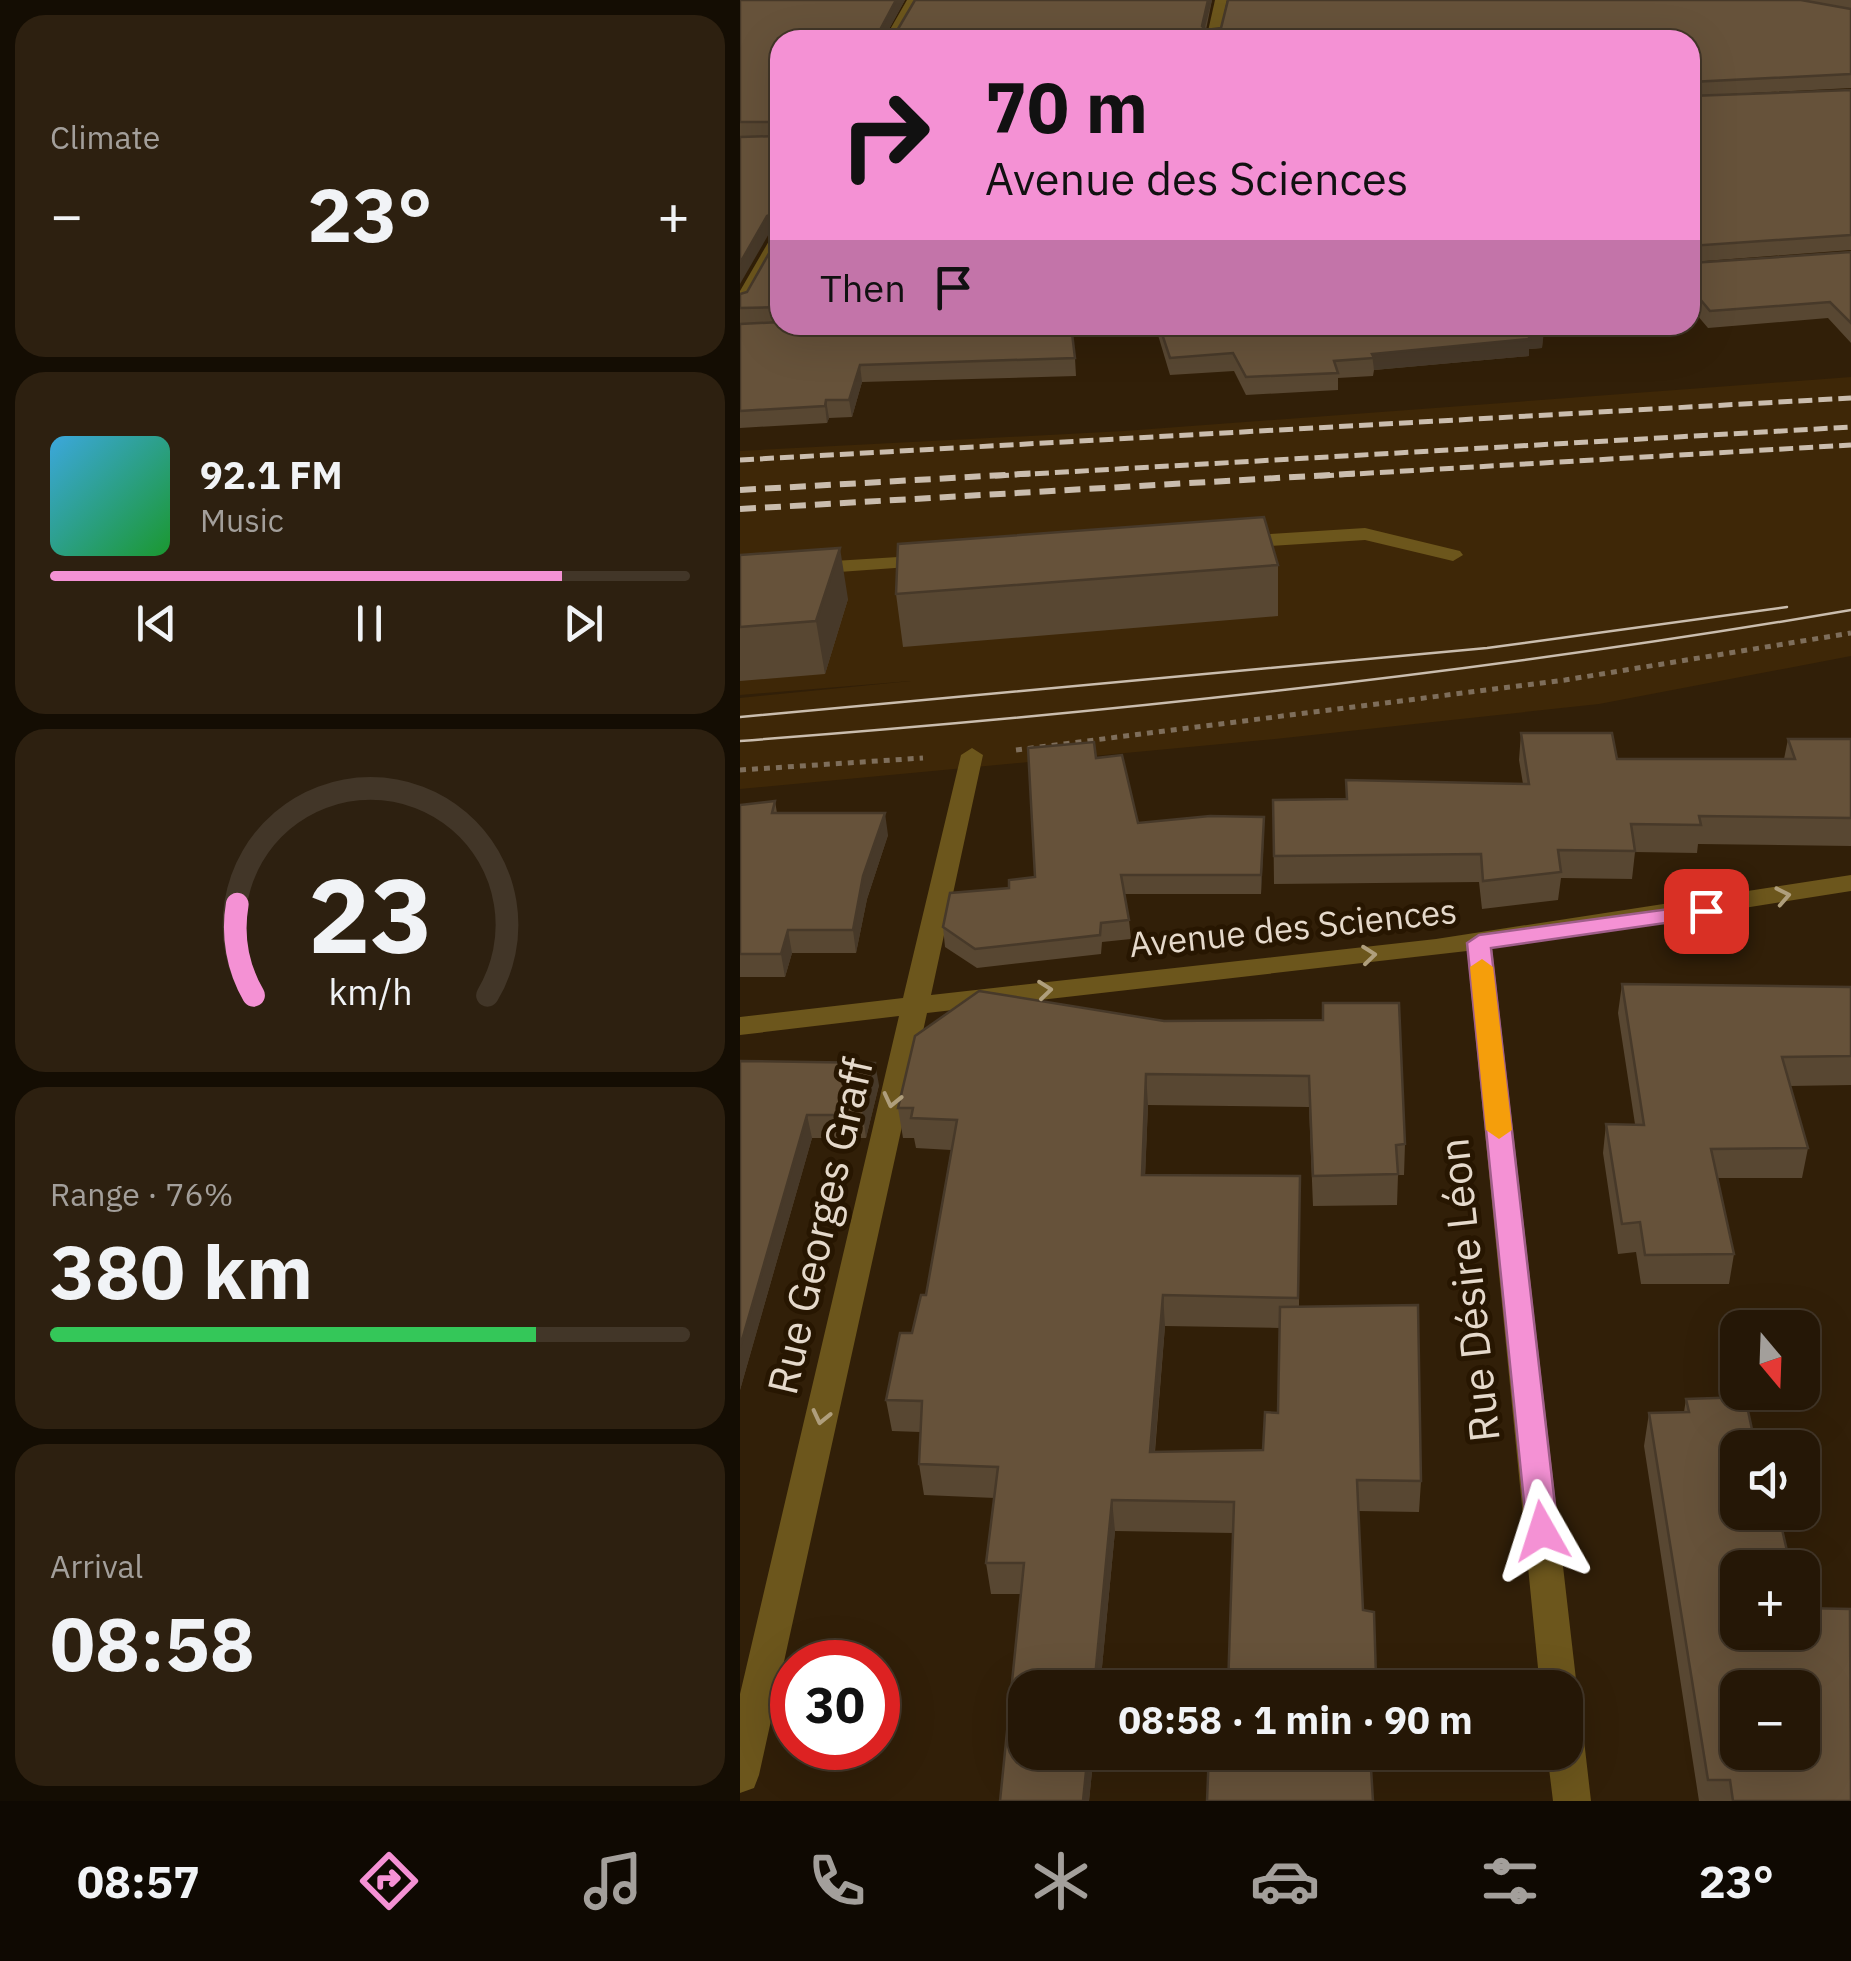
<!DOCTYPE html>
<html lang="en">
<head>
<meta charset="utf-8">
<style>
	:root { --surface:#251706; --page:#2d2010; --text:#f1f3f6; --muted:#a39f9b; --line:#423628; --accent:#f491d4 }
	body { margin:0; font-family:"IBM Plex Sans",sans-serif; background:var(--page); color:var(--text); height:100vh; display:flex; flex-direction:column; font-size:38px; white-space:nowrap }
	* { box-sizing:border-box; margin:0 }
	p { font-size:32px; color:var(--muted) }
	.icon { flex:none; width:55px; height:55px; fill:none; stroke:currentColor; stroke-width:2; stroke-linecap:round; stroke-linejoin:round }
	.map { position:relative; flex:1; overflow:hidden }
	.details { display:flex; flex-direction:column; gap:15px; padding:15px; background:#140d03; width:740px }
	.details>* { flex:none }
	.hud { position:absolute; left:30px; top:30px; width:930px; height:305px; border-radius:30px; box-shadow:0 10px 40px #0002,0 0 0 2px var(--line); background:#f491d4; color:#111; overflow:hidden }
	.needle { width:65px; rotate:161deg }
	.controls { position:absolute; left:980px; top:1310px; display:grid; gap:20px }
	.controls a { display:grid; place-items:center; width:100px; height:100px; border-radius:20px; background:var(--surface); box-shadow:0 10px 40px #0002,0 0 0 2px var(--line); font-size:50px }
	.speed { position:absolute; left:30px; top:1640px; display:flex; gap:20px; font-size:50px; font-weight:700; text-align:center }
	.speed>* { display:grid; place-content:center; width:130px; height:130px; border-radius:50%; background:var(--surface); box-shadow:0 10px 40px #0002,0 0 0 2px var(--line); line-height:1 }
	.speed .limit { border:15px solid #d22; background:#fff; color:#111 }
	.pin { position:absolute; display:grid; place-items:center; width:85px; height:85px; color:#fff; margin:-42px; border-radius:20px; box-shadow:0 5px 15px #0006 }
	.me { position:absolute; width:110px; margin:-55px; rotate:354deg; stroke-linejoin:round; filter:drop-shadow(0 0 8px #0008) }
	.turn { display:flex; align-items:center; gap:35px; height:210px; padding:0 50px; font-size:45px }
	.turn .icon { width:130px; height:130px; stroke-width:2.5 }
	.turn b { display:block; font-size:70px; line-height:85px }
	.then { display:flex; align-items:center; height:95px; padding:0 50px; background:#0003; gap:20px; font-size:38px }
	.big { font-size:75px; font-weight:700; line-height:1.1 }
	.details .tile { flex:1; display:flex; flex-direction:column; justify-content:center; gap:15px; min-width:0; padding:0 35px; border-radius:30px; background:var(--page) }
	.details .dial { align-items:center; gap:0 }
	.dial svg { height:260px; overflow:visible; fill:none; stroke:var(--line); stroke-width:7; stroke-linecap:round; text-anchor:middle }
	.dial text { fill:var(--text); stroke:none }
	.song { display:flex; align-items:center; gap:30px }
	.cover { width:120px; height:120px; border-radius:15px; background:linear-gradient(135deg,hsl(200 70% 55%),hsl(130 70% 35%)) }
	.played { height:10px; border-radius:5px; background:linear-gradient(90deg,var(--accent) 80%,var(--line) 80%) }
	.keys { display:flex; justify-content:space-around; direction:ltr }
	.heat { display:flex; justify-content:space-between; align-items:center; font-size:55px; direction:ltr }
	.charge { height:15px; border-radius:8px; background:linear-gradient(90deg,#34c759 76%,var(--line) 0) }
	.trip { position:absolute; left:268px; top:1670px; width:575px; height:100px; border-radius:30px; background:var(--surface); box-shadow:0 10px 40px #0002,0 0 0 2px var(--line); font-weight:700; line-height:100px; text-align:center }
	.tabs { display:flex; height:160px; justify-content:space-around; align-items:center; background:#0f0902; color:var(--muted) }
	.tabs .icon { width:70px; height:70px }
	.tabs .current { color:var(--accent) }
	.tabs b { font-size:45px; color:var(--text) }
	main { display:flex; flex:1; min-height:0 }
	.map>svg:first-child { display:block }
	.built { fill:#3e2707 }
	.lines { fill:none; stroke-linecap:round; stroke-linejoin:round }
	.path { stroke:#7e6e5b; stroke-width:5; stroke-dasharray:6 6; stroke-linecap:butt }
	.street { fill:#6c561c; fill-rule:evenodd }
	.tram { stroke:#cabdae; stroke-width:2.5 }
	.rail-far1 { stroke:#cabdae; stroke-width:5; stroke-dasharray:14 6; stroke-linecap:butt }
	.rail { stroke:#cabdae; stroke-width:6; stroke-dasharray:16 9; stroke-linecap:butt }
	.wall { fill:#584732; fill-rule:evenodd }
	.shaded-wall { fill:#473929 }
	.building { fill:#66523a; stroke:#473929; stroke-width:2.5; fill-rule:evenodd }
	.oneway { stroke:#af9e7c }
	.route { fill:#f491d4; stroke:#9f5e8a; stroke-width:2.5 }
	.slow { fill:#f59e0b }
	.labels { text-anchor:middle; stroke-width:10; stroke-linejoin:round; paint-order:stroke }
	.street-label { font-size:35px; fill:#e5d9cb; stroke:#271601 }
	.near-street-label { font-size:42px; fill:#e5d9cb; stroke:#271601 }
</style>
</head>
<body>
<main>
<section class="details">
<div class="tile"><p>Climate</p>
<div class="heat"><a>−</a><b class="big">23°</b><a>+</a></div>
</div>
<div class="tile">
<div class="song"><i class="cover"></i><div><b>92.1 FM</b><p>Music</p></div></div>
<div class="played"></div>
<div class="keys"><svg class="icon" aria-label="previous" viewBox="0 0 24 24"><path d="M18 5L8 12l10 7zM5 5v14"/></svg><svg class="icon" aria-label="pause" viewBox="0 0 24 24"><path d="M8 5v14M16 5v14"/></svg><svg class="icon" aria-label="next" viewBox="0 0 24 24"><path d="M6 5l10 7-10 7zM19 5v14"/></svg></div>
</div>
<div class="tile dial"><svg viewBox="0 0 100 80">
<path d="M14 69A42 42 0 1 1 86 69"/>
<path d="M14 69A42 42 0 0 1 9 41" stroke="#f491d4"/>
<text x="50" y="56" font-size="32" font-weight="700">23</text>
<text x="50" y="72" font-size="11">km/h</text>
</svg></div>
<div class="tile"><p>Range · 76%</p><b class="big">380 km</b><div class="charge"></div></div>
<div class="tile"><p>Arrival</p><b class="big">08:58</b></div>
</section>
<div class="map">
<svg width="1111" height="1801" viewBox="0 0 1111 1801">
	<rect width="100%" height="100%" fill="#311f08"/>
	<path class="built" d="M1111 377V656L859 704 535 739 0 789V698L171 681 0 695V451L384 431Z"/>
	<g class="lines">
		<path class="path" d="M276 750 825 680 1111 633
			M0 770 183 758"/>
		<path class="street" d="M167 0H179L156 40H144Z
			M475 0H487L478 40H466Z
			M40 230V247L8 305 0 310V291L33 234Z
			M625 528 720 551 723 555 713 561 625 540 499 548 489 542 499 536Z
			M190 555 197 557V565L0 579V567Z
			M232 748 243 755 191 995 696 939 1111 875V891L752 948 837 1688 832 1700 825 1703V1688H800L727 951 187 1013 19 1775 14 1788 0 1793V1694L159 1016 0 1035V1017L163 998 221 755Z
			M825 1723 838 1728 844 1740 851 1801H813L807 1752H825Z"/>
		<path class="tram" d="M0 717 747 648 1047 607
			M0 741C373 713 743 673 1111 610"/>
		<path class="rail-far1" d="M0 460 1111 398
			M255 476 1111 427
			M580 476 1111 445"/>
		<path class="rail" d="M0 490 299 473
			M0 509 624 473"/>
	</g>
	<path class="wall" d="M0 0H165L149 29 472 0 466 30 481 28 488 0H1111V88L950 96V40H40V227L30 232 0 136Z
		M1111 90V250L952 262 1111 252V343L1088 318 968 328 957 315 950 314V96Z
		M40 234V325L335 358 336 376 122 382 112 417 89 418 87 423 0 428V294L7 292Z
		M415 325H839L838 331 803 334 802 348 789 349V356L634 370 633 376 598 378V390L506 395 494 371 430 375Z
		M0 555 108 599 85 674 0 681Z
		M538 565V616L163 647 156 594Z
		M781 733 877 759H1044L1048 739H1111V846L958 844 957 853 895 852 892 879 821 878 818 900 742 909 739 882 534 884 533 800 606 799V780L783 784 779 760Z
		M356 758 398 823 524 817 521 894H385L389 920 391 939 362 942 361 954 237 968 205 947 203 927 269 888 295 877Z
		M35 801 37 813 148 835 127 899 116 953H52L45 977H0V805Z
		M882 984 1111 987V1085L1050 1086 1068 1148 1062 1178H978L994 1254 989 1284H901L896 1252 878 1254 863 1153 866 1124H895L878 1013Z
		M583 1020 665 1144 664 1175H658L657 1205 573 1206 569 1107 408 1105 405 1175 560 1176 559 1306 681 1481 679 1512 618 1511 623 1610 636 1677 635 1688H488L493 1533 375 1531 360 1688H285L354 1752 349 1801H260L281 1594H251L246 1563 255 1498 184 1495 179 1464 180 1432 152 1431 146 1400 186 1295 211 1150 176 1148 174 1138H163L158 1108 424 1021ZM425 1326 540 1328 538 1413 523 1450 415 1452Z
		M0 1061 139 1085 126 1138H72L0 1390Z
		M946 1399 998 1568 1111 1801H959L904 1446 909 1413 944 1412Z"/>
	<path class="shaded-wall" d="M156 0H165L143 40 140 30Z
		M468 0H472L462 39V26Z
		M38 211 40 227 30 232 0 284V263L27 216Z
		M804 331 802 348 789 349V356L634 370 632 354Z
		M120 365 122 382 112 417 109 400Z
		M86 400 89 418 87 423 85 406Z
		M100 548 108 599 85 674 76 621Z
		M145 813 148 835 127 899 116 953 113 930 123 876Z
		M524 817V835L521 894V875Z
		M48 930 52 953 45 977 41 954Z
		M135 1063 139 1085 126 1138 123 1115Z
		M406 1074 408 1105 404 1205 402 1175Z
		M67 1115 72 1138 0 1390V1347Z
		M423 1295 425 1326 412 1483 410 1452Z
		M372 1500 375 1531 360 1688H354Z
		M348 1752H354L349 1801H343Z"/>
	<path class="building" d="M0 0H156L140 30 158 29 175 0H468L462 26 466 30 481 28 488 0H1061L1111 9V74L951 82 950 91V40H40V122H0Z
		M1111 90V235L950 246V96Z
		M40 124V226L38 211 27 216 0 263V137L38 136Z
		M40 234V307L0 308V294L7 292Z
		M950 251 952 263 1111 252V323L1090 302 970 311 959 298 950 297Z
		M40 322V325H331L335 358 120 365 109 400H86L85 406 0 411V324Z
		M419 325H800L804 331 786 332 790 339 632 354 634 358 594 361 598 373 506 377 493 353 430 358Z
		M524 517 538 565 156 594 158 544Z
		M100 548 76 621 0 627V555Z
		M781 733H872L877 759H1055L1048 739H1111V818L959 816 961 825 891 824 895 851 818 850 821 872 743 881 741 854 534 856 533 800 607 799 606 780 789 784Z
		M354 742 356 758 382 755 398 823 470 816 524 817 521 875H381L389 920 361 923 360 935 235 949 203 927 210 893 269 888V880L295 877 288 748Z
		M35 801 32 813H145L123 876 113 930H48L41 954H0V805Z
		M882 984 1111 987V1056L1042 1057 1068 1148 971 1149 994 1254 905 1255 900 1222 882 1224 866 1124 904 1125Z
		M239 991 424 1021 583 1020V1003H659L665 1144 656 1145 658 1174 573 1176 569 1076 406 1074 402 1175 560 1176 558 1298 423 1295 410 1452 523 1450 525 1412 538 1413 540 1307 678 1305 681 1481 617 1480 623 1610 634 1612 636 1677H627V1688H488L494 1502 372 1500 354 1688H285V1752H348L343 1801H260L284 1563H246L258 1467 179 1464 182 1401 146 1400 160 1333H172L181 1295H186L217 1120 171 1118 173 1108H158L175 1036Z
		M0 1061 135 1063 123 1115H67L0 1347Z
		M1005 1397 1016 1448H998V1512H1038L1051 1568H998V1632H1062V1608L1110 1609 1111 1801H993L990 1780H968L909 1413 949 1412 946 1399ZM998 1688H1062V1752H998Z
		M469 1752H630L633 1801H467Z"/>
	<defs><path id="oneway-chevron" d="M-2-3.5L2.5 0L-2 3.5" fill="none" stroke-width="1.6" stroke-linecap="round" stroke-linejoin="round" transform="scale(2.5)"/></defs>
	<g class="oneway">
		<use href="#oneway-chevron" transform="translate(1043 896) rotate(-11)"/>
		<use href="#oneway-chevron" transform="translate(629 955) rotate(-6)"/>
		<use href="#oneway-chevron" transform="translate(305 990) rotate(-6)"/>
		<use href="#oneway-chevron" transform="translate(152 1100) rotate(103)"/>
		<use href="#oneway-chevron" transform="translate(81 1417) rotate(103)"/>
	</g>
	<path class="route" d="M966 904 974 906V916L751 948 818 1531 814 1540 802 1544 791 1540 787 1531 727 943 739 935Z"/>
	<path class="slow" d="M742 959 753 967 772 1130 759 1139 746 1130 730 967Z"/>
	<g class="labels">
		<g class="street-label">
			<text transform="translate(553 928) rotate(-6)" y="12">Avenue des Sciences</text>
		</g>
		<g class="near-street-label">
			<text transform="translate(80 1226) rotate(-77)" y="15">Rue Georges Graff</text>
			<text transform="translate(729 1290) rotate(-96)" y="15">Rue Désire Léon</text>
		</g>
	</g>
</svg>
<div class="controls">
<a><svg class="needle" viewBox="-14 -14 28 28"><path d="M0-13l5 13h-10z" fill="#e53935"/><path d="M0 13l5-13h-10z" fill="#a39f9b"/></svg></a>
<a><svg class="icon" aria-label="sound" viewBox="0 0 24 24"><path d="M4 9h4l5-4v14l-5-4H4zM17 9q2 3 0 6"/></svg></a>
<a>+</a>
<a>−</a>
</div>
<div class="speed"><div class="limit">30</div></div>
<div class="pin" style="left:966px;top:911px;background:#d93025"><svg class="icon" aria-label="arrive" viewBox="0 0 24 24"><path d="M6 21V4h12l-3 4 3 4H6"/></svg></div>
<svg class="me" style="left:802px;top:1531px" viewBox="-20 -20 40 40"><path d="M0-17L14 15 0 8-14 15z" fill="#f491d4" stroke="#fff" stroke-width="4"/></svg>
<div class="trip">08:58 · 1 min · 90 m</div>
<div class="hud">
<div class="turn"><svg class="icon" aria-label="right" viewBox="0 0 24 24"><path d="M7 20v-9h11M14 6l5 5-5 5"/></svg><div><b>70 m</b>Avenue des Sciences</div></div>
<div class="then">Then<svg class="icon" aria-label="arrive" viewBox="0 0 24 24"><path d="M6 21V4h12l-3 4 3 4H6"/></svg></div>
</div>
</div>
</main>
<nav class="tabs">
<b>08:57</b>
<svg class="icon current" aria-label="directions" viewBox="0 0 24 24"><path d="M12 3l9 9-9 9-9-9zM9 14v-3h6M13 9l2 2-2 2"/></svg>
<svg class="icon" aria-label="music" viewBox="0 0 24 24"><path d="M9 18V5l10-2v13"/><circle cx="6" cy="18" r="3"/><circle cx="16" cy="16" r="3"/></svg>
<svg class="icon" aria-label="phone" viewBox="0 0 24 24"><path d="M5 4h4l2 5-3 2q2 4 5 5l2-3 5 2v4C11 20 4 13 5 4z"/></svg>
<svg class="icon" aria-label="climate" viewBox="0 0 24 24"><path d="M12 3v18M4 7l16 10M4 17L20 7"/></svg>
<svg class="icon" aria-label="car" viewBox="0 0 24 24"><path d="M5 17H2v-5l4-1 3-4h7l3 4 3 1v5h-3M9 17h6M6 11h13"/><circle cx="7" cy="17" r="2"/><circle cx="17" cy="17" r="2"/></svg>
<svg class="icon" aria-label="filters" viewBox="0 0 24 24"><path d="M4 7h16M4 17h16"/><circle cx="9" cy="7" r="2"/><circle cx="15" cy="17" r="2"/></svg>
<b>23°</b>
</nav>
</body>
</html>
